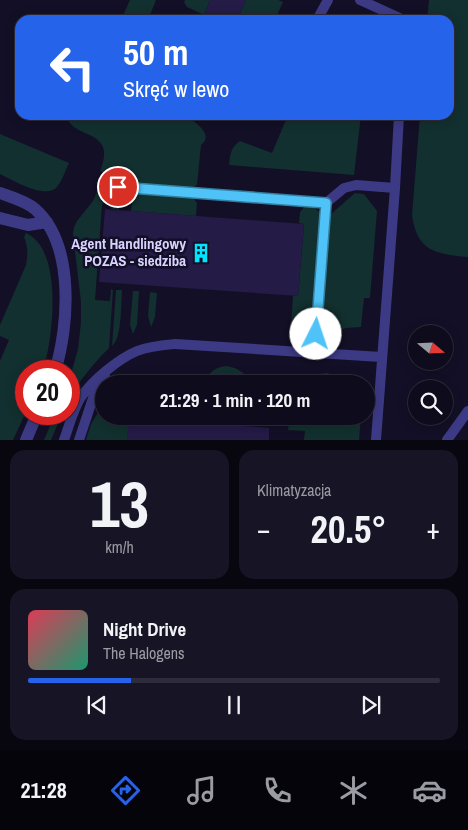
<!DOCTYPE html>
<html lang="pl">
<head>
<meta charset="utf-8">
<style>
	:root { --surface:#0e0b1c; --page:#171425; --text:#f1f3f6; --muted:#9b9ba3; --line:#2e2b3b; --accent:#2563eb }
	body { margin:0; font-family:"Archivo Narrow",sans-serif; background:var(--page); color:var(--text); height:100vh; display:flex; flex-direction:column; font-size:19px; white-space:nowrap }
	* { box-sizing:border-box; margin:0 }
	p { font-size:16px; color:var(--muted) }
	.icon { flex:none; width:28px; height:28px; fill:none; stroke:currentColor; stroke-width:2; stroke-linecap:round; stroke-linejoin:round }
	.map { position:relative; height:440px; overflow:hidden }
	.panel { display:flex; flex-direction:column; gap:10px; padding:10px; background:#08060f; flex:1 }
	.panel>* { flex:none }
	.hud { position:absolute; left:15px; top:15px; width:439px; height:105px; border-radius:15px; box-shadow:0 2px 12px #0003,0 0 0 1px var(--line); background:#2563eb; color:#fff; overflow:hidden }
	.needle { width:32px; rotate:109deg }
	.controls { position:absolute; left:408px; top:325px; display:grid; gap:10px }
	.controls a { display:grid; place-items:center; width:45px; height:45px; border-radius:50%; background:var(--surface); box-shadow:0 2px 12px #0003,0 0 0 1px var(--line); font-size:25px }
	.speed { position:absolute; left:15px; top:360px; display:flex; gap:10px; font-size:25px; font-weight:700; text-align:center }
	.speed>* { display:grid; place-content:center; width:65px; height:65px; border-radius:50%; background:var(--surface); box-shadow:0 2px 12px #0003,0 0 0 1px var(--line); line-height:1 }
	.speed .limit { border:8px solid #d22; background:#fff; color:#111 }
	.pin { position:absolute; display:grid; place-items:center; width:42px; height:42px; color:#fff; margin:-21px; border:2px solid #fff; border-radius:50%; box-shadow:0 1px 5px #0007 }
	.me { position:absolute; width:55px; margin:-28px; rotate:4deg; stroke-linejoin:round; filter:drop-shadow(0 0 4px #0008) }
	.turn { display:flex; align-items:center; gap:18px; height:105px; padding:0 25px; font-size:22px }
	.turn .icon { width:65px; height:65px; stroke-width:2.5 }
	.turn b { display:block; font-size:35px; line-height:42px }
	.big { font-size:38px; font-weight:700; line-height:1.1 }
	.panel .card { flex:1; display:flex; flex-direction:column; justify-content:center; gap:8px; min-width:0; padding:0 18px; border-radius:15px; background:var(--page) }
	.panel .dial { align-items:center; gap:0 }
	.dial b { font-size:65px; line-height:1 }
	.song { display:flex; align-items:center; gap:15px }
	.cover { width:60px; height:60px; border-radius:8px; background:linear-gradient(135deg,hsl(350 70% 55%),hsl(160 70% 35%)) }
	.played { height:5px; border-radius:2px; background:linear-gradient(90deg,var(--accent) 25%,var(--line) 25%) }
	.keys { display:flex; justify-content:space-around; direction:ltr }
	.heat { display:flex; justify-content:space-between; align-items:center; font-size:28px; direction:ltr }
	.panel .tiles { flex:1; display:grid; gap:10px; grid-template-columns:1fr 1fr }
	.card:last-child { grid-column:span 2 }
	.trip { position:absolute; left:95px; top:375px; width:280px; height:50px; border-radius:25px; background:var(--surface); box-shadow:0 2px 12px #0003,0 0 0 1px var(--line); font-weight:700; line-height:50px; text-align:center }
	.tabs { display:flex; height:80px; justify-content:space-around; align-items:center; background:#06040b; color:var(--muted) }
	.tabs .icon { width:35px; height:35px }
	.tabs .on { color:var(--accent) }
	.tabs b { font-size:22px; color:var(--text) }
	.map>svg:first-child { display:block }
	.green { fill:#12302f }
	.building { fill:#241b47 }
	.lines { fill:none; stroke-linecap:round; stroke-linejoin:round }
	.service { stroke:#3d3a85; stroke-width:10 }
	.minor { stroke:#3d3a85; stroke-width:12 }
	.route-casing { stroke:#337fa1; stroke-width:12 }
	.route { stroke:#4fc3f7; stroke-width:9 }
	.labels { text-anchor:middle; stroke-width:5; stroke-linejoin:round; paint-order:stroke }
	.poi-label { font-size:15px; font-weight:bold; fill:#d9d4ff; stroke:#130f26; text-anchor:end }
</style>
</head>
<body>
<div class="map">
<svg width="468" height="440" viewBox="0 0 468 440">
	<rect width="100%" height="100%" fill="#130f26"/>
	<path class="green" d="M130 0H156L148 20H121Z
		M185 0H210L204 15 187 7 184 2Z
		M246 0H278L283 2 275 20H237Z
		M429 0H468V257C435 254 417 251 412 215L420 115H449V20H427Z
		M66 115H186C194 122 215 134 201 145L197 185 191 188 108 182V190L116 191V195L120 198 119 210 111 209 112 195 108 194V199L102 205 95 300 110 301 111 289 113 290 109 348C93 364 80 380 69 399V381L78 349 81 322V302L73 234 74 227 77 221 93 201 105 173 100 171C118 127 72 141 66 115Z
		M288 115H361L354 175 229 165C230 154 231 147 240 141L272 153Z
		M0 134 69 163C65 171 62 182 56 188 44 199 12 180 0 174Z
		M136 193 193 198 197 203 196 216 131 211 133 196Z
		M355 193 364 194 377 211 370 298H364L361 327 346 328 332 333 321 321 331 214Z
		M305 206 314 207 320 213 311 320 297 333 291 327 293 296H298L304 224 299 223 300 212Z
		M26 233C64 250 53 339 43 371H26V412L13 440H0V361L9 340 0 336V325L26 265C28 254 28 247 24 237Z
		M116 290H122C121 303 122 339 112 346Z
		M133 291H139L137 325 133 334 130 325Z
		M150 292 157 293 155 317 151 327 148 316Z
		M227 366C238 368 247 373 250 384H205C208 372 215 367 227 366Z
		M327 373 340 377 351 384H298C307 376 316 374 327 373Z
		M104 403V416H148V419L127 440H86L91 424Z
		M55 414H62L51 440H44Z
		M290 416H361L359 440H304L305 431 288 430Z"/>
	<path class="building" d="M210 0H246L237 20H202Z
		M105 209 304 224 298 296 99 282Z
		M129 417 269 428V440H127Z"/>
	<g class="lines">
		<path class="service" d="M360 0 404 20
			M318 18 328 0
			M118 187 326 203 344 188 356 185 395 188
			M314 353 326 203
			M64 440C69 426 73 410 81 397 93 380 118 359 137 351 149 346 163 345 175 344L381 357
			M79 440 93 398 105 376
			M376 440 395 188 399 115
			M447 440 468 411"/>
		<path class="minor" d="M0 193C11 197 26 201 35 209 75 244 69 326 55 371
			M0 218 28 225 47 222
			M26 440 37 414"/>
	</g>
	<g class="lines">
		<defs>
			<path id="route" d="M118 187 326 203 316 334"/>
		</defs>
		<use href="#route" class="route-casing"/>
		<use href="#route" class="route"/>
	</g>
	<defs>
		<symbol id="building-bare" viewBox="-9 -9 18 18"><path d="M-4-6H4V6H1V3H-1V6H-4ZM-2.5-4.3h1.7v1.8h-1.7ZM.8-4.3h1.7v1.8H.8ZM-2.5-1h1.7V.8h-1.7ZM.8-1h1.7V.8H.8Z" fill="#00e5ff" stroke="#130f26" stroke-width="2.5" paint-order="stroke"/></symbol>
	</defs>
	<g fill-rule="evenodd">
		<use href="#building-bare" x="187" y="239" width="28" height="28"/>
	</g>
	<g class="labels">
		<g class="poi-label">
			<text x="186" y="249">Agent Handlingowy<tspan x="186" dy="17">POZAS - siedziba</tspan></text>
		</g>
	</g>
</svg>
<div class="controls">
<a><svg class="needle" viewBox="-14 -14 28 28"><path d="M0-13l5 13h-10z" fill="#e53935"/><path d="M0 13l5-13h-10z" fill="#9b9ba3"/></svg></a>
<a><svg class="icon" aria-label="search" viewBox="0 0 24 24"><circle cx="10" cy="10" r="6"/><path d="M15 15l6 6"/></svg></a>
</div>
<div class="speed"><div class="limit">20</div></div>
<div class="pin" style="left:118px;top:187px;background:#d93025"><svg class="icon" aria-label="arrive" viewBox="0 0 24 24"><path d="M6 21V4h12l-3 4 3 4H6"/></svg></div>
<svg class="me" style="left:316px;top:334px" viewBox="-20 -20 40 40"><circle r="19" fill="#fff"/><path d="M0-13L10 11 0 6-10 11z" fill="#4fc3f7"/></svg>
<div class="trip">21:29 · 1 min · 120 m</div>
<div class="hud">
<div class="turn"><svg class="icon" aria-label="left" viewBox="0 0 24 24"><path d="M17 20v-9H6M10 6l-5 5 5 5"/></svg><div><b>50 m</b>Skręć w lewo</div></div>
</div>
</div>
<section class="panel">
<div class="tiles">
<div class="card dial"><b>13</b><p>km/h</p></div>
<div class="card"><p>Klimatyzacja</p>
<div class="heat"><a>−</a><b class="big">20.5°</b><a>+</a></div>
</div>
<div class="card">
<div class="song"><i class="cover"></i><div><b>Night Drive</b><p>The Halogens</p></div></div>
<div class="played"></div>
<div class="keys"><svg class="icon" aria-label="previous" viewBox="0 0 24 24"><path d="M18 5L8 12l10 7zM5 5v14"/></svg><svg class="icon" aria-label="pause" viewBox="0 0 24 24"><path d="M8 5v14M16 5v14"/></svg><svg class="icon" aria-label="next" viewBox="0 0 24 24"><path d="M6 5l10 7-10 7zM19 5v14"/></svg></div>
</div>
</div>
</section>
<nav class="tabs">
<b>21:28</b>
<svg class="icon on" aria-label="directions" viewBox="0 0 24 24"><path d="M12 3l9 9-9 9-9-9zM9 14v-3h6M13 9l2 2-2 2"/></svg>
<svg class="icon" aria-label="music" viewBox="0 0 24 24"><path d="M9 18V5l10-2v13"/><circle cx="6" cy="18" r="3"/><circle cx="16" cy="16" r="3"/></svg>
<svg class="icon" aria-label="phone" viewBox="0 0 24 24"><path d="M5 4h4l2 5-3 2q2 4 5 5l2-3 5 2v4C11 20 4 13 5 4z"/></svg>
<svg class="icon" aria-label="climate" viewBox="0 0 24 24"><path d="M12 3v18M4 7l16 10M4 17L20 7"/></svg>
<svg class="icon" aria-label="car" viewBox="0 0 24 24"><path d="M5 17H2v-5l4-1 3-4h7l3 4 3 1v5h-3M9 17h6M6 11h13"/><circle cx="7" cy="17" r="2"/><circle cx="17" cy="17" r="2"/></svg>
</nav>
</body>
</html>
